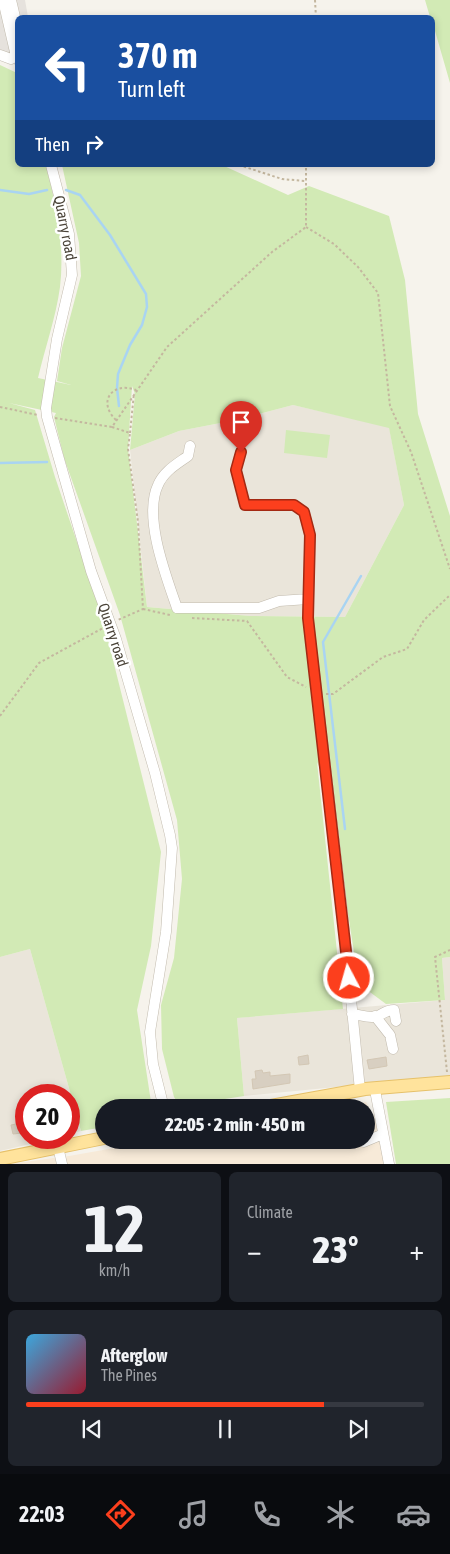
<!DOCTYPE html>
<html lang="en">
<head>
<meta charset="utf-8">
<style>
	:root { --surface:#171b24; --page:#20242c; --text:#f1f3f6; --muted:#9ea1a6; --line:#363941; --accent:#fc3f1d }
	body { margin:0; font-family:"Asap Condensed",sans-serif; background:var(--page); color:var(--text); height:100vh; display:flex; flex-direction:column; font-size:19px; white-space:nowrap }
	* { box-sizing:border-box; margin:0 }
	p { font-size:16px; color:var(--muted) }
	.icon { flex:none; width:28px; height:28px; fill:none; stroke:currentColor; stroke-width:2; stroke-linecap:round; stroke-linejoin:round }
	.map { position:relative; height:1164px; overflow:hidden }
	.details { display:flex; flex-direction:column; gap:8px; padding:8px; background:#0d0f14; flex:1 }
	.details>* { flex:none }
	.hud { position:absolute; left:15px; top:15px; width:420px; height:152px; border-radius:8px; box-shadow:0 2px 8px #0003; background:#1a4fa0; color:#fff; overflow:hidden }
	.speed { position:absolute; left:15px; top:1084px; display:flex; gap:10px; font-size:25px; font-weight:700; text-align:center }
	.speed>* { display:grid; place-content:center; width:65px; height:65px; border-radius:50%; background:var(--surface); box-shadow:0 2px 8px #0003; line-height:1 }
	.speed .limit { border:8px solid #d22; background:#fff; color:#111 }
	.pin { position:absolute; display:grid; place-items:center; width:42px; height:42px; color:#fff; margin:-51px -21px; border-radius:50% 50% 50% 0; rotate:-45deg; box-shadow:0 0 5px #0007 }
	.pin .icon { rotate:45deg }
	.me { position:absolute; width:55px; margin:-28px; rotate:354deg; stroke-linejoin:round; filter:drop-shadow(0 0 4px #0008) }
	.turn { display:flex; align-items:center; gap:18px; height:105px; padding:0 20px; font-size:22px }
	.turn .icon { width:65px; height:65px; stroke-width:2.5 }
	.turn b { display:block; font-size:35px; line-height:42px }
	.then { display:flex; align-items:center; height:48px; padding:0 20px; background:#0003; gap:10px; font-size:19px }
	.big { font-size:38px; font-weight:800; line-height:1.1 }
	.details .card { flex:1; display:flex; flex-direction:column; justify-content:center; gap:8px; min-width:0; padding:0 18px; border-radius:8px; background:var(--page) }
	.details .dial { align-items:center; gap:0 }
	.dial b { font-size:65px; line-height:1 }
	.song { display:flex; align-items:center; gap:15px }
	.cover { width:60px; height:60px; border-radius:8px; background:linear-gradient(135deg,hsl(200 70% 55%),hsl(350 70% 35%)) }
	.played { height:5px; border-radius:2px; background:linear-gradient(90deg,var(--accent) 75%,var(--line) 75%) }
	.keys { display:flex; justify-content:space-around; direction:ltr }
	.heat { display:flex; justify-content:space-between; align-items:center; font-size:28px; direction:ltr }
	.details .tiles { flex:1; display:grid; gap:8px; grid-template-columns:1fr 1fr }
	.card:last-child { grid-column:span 2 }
	.trip { position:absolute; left:95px; top:1099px; width:280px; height:50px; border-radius:25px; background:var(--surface); box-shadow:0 2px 8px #0003; font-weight:800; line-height:50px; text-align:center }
	.tabs { display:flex; height:80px; justify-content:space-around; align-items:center; background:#090b0e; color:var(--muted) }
	.tabs .icon { width:35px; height:35px }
	.tabs .active { color:var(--accent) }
	.tabs b { font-size:22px; color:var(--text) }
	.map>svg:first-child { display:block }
	.residential { fill:#eae5da }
	.commercial { fill:#f7ead8 }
	.industrial { fill:#e6e2dd }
	.green { fill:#d2eab5; fill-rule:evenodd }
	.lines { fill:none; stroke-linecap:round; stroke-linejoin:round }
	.stream { stroke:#a9d4f2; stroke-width:2.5 }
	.building { fill:#d8cfc1; stroke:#d3c7b4 }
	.minor-casing { stroke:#c2bbae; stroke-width:11 }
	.major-casing { stroke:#e6c16a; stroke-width:14 }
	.path { stroke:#c4b79f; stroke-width:2; stroke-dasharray:2.5 2.5; stroke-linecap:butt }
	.minor { stroke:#fff; stroke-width:10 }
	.major { stroke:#ffe39c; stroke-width:12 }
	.route-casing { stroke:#a42913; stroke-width:12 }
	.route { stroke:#fc3f1d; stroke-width:9 }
	.labels { text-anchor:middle; stroke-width:5; stroke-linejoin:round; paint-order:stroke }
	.street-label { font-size:15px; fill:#4b4439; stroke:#fff }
</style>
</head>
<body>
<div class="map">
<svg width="450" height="1164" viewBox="0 0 450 1164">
	<rect width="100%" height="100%" fill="#f6f3ec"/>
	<path class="residential" d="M293 405 389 427 404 505 345 617 250 616 147 607 130 450 179 431 236 420Z
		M30 949 81 1131 69 1134V1095H26V1138H56L0 1151V957Z
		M450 957V1076L244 1096 237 1018 445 1000 442 958Z"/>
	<path class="commercial" d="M366 1102 377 1122 385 1164H9L69 1156 160 1140H366V1108L339 1107Z"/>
	<path class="industrial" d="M0 0H25L28 17 18 18 17 66 0 57Z"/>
	<path class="green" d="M425 0H450V83L433 24 432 18 430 17Z
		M0 65 17 73 18 165H46C56 205 65 246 60 287 56 317 45 348 38 378L71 385 57 381 62 348 81 276 79 243 62 165H222L288 195 309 186 389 216 405 280 418 414 450 516V957L442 958 445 1000 386 1004 359 984 328 786 317 762 343 1009 237 1018 244 1096 180 1106 174 1097 162 1049 161 1005 174 958 182 879 177 820 120 615 64 458 54 417 56 413 9 403 35 410 55 477 102 616 161 852 151 946 137 1010 151 1102 150 1107 104 1108V1127L81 1131 30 949 0 957ZM132 386 135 394 130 450 179 431 236 420 293 405 389 428 404 505 345 617 250 616 147 607 128 449Z
		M286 430 330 435 327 458 284 453Z
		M450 1098V1164H396L386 1102Z"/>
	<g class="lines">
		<path class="stream" d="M0 190 29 194 47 190
			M66 190 80 195 110 235 146 294 147 307 142 325 130 345 118 374 117 388 119 406
			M0 463 47 462
			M345 829 323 642 361 576"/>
	</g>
	<path class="building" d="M308 1055 309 1064 299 1065 298 1057Z
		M386 1057 387 1066 369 1069 367 1060Z
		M262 1070 263 1073 270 1072V1076L290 1074V1083L253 1089 252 1079H256L255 1071Z
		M21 1123 22 1133 13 1134 11 1125Z"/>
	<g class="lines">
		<defs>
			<path id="minor" d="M11 0 18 30
				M0 55 11 59 15 57V52L3 0
				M51 165 69 234 72 275 57 339 46 408 47 417 91 571 116 639 155 773 170 835 172 848 166 932 150 1032 153 1064 164 1108
				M190 446 188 456C177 464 164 471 158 485 143 517 166 576 177 608H259L279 601 308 599
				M241 452 236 470 245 505H294L304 512 310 535 308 618 342 908 360 1090
				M352 1014C361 1015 370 1019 378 1016 384 1013 387 1010 394 1010L396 1021
				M375 1016 390 1035 393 1049
				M375 1090 389 1164
				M364 1142 383 1134
				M58 1147 62 1164"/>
			<path id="major" d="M260 1108 365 1089 450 1082
				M0 1159 104 1138"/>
		</defs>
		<use href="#minor" class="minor-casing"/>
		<use href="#major" class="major-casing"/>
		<path class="path" d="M315 0 316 18
			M239 165 282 179 305 181
			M306 227 334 244 358 267 378 293 390 406 411 452 450 569
			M0 407 38 415
			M55 418 112 427 167 347 272 252 306 227V165
			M116 420C97 402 112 381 136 390
			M112 427 130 433 128 449 138 522 143 609 118 620
			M130 433 134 393
			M143 609 170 615
			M192 618 247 621 287 677 306 687
			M326 694H333L383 657 407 649 424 620 450 595
			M0 716 39 663 103 628
			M447 1072 435 957 450 950
			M112 1145 142 1140"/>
		<use href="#minor" class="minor"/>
		<use href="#major" class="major"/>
	</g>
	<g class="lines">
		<defs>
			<path id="route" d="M241 452 236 470 245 505H294L304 512 310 535 308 618 349 978"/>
		</defs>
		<use href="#route" class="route-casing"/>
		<use href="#route" class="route"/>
	</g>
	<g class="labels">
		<g class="street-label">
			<text transform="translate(65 228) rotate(79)" y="5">Quarry road</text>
			<text transform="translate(113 635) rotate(72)" y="5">Quarry road</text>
		</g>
	</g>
</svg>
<div class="speed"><div class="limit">20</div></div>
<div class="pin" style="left:241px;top:452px;background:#d93025"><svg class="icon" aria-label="arrive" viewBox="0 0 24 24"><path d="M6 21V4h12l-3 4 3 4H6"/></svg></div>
<svg class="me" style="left:349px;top:978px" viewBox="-20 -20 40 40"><circle r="17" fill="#fc3f1d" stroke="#fff" stroke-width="3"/><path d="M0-11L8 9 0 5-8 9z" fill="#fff"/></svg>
<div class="trip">22:05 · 2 min · 450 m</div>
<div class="hud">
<div class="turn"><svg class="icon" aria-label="left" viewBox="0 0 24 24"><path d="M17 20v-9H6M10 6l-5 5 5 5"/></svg><div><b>370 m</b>Turn left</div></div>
<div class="then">Then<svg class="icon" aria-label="right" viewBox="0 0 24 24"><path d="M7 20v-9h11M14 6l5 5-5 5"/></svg></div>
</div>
</div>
<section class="details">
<div class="tiles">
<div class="card dial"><b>12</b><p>km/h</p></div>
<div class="card"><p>Climate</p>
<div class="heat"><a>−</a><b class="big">23°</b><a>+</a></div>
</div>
<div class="card">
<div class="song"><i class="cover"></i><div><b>Afterglow</b><p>The Pines</p></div></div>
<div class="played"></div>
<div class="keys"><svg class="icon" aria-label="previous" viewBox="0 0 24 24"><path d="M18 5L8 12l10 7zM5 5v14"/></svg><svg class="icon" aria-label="pause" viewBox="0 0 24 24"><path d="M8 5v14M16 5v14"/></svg><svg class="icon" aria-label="next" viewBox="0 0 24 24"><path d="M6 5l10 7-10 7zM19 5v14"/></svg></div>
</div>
</div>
</section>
<nav class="tabs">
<b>22:03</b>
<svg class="icon active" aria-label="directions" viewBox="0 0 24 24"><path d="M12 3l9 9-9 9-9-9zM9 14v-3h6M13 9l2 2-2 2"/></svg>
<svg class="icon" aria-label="music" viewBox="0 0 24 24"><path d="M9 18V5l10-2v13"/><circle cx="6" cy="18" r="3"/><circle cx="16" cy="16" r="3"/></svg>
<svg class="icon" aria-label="phone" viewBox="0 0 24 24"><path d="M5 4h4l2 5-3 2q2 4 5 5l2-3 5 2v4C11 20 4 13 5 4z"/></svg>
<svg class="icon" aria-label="climate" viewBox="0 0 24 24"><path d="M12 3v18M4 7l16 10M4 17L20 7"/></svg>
<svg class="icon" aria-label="car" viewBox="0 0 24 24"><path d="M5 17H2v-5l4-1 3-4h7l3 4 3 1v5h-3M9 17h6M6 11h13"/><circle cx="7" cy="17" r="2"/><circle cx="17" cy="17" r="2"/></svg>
</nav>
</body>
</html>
